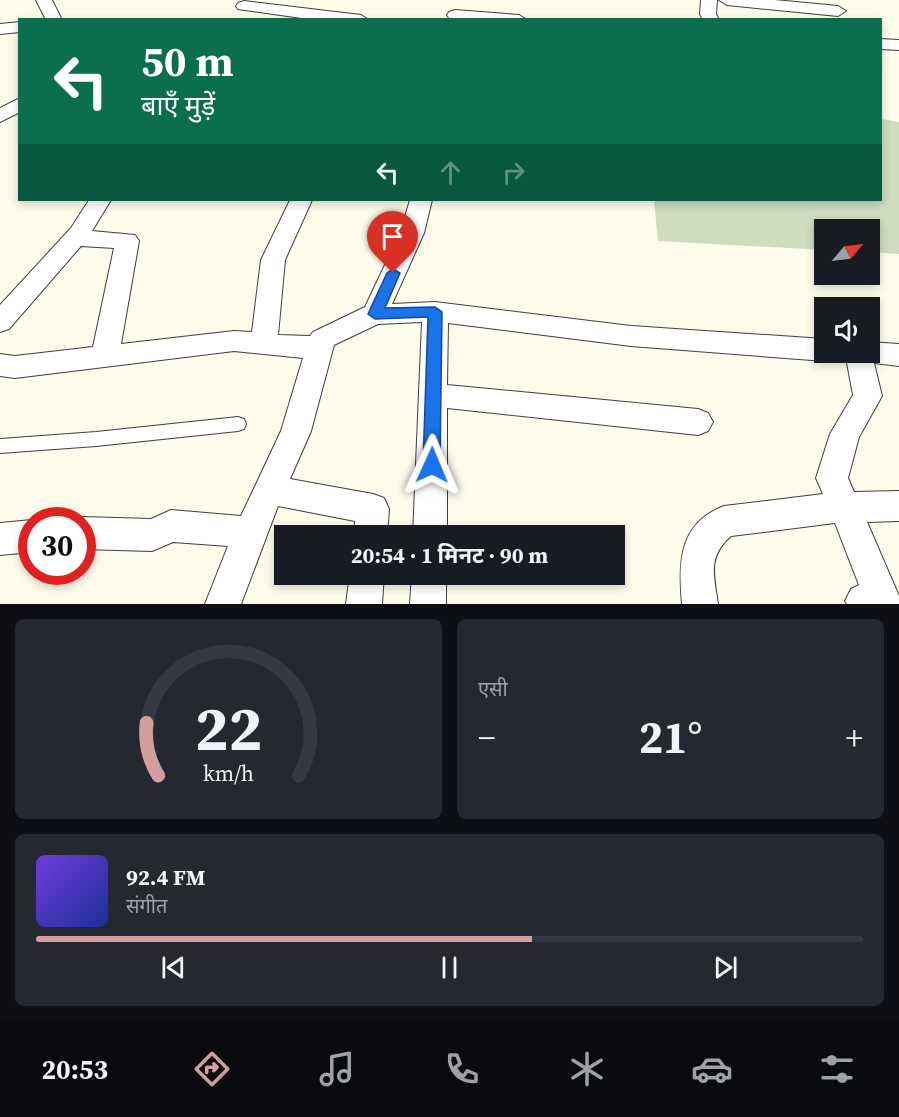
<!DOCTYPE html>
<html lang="hi">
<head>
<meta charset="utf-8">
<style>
	:root { --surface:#171b24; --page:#242831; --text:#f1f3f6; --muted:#9ea1a6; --line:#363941; --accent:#d29f9d }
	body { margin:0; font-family:"Source Serif 4","Noto Sans Devanagari",serif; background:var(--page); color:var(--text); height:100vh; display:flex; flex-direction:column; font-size:22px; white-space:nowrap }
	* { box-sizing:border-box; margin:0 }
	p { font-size:20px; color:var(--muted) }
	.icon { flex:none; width:33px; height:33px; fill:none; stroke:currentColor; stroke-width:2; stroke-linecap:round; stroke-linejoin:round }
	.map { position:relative; height:604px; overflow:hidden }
	.side { display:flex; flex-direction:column; gap:15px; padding:15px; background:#0d0f14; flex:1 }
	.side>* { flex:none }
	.banner { position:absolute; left:18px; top:18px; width:864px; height:183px; border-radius:0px; box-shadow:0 3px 9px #0003; background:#0b6e4f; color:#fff; overflow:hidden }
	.needle { width:39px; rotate:62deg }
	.fabs { position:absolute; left:814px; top:219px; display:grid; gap:12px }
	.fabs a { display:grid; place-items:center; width:66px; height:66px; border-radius:0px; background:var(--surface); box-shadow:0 3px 9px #0003; font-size:30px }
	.speed { position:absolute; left:18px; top:507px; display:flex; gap:12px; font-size:30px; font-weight:700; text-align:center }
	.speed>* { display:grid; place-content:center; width:78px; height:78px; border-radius:50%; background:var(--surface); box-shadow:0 3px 9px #0003; line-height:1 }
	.speed .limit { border:9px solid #d22; background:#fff; color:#111 }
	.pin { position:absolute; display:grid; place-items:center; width:51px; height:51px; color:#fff; margin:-62px -26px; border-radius:50% 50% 50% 0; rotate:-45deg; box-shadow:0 0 6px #0007 }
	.pin .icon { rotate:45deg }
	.me { position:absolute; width:66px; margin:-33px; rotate:1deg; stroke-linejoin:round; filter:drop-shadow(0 0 4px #0008) }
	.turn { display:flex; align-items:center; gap:21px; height:126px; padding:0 24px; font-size:27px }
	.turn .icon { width:78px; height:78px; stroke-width:2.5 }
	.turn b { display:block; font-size:42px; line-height:51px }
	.lanes { display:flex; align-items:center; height:57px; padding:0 24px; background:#0003; justify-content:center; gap:30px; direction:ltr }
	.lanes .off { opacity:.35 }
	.big { font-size:45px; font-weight:700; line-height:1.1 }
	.side .card { flex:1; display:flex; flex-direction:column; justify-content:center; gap:9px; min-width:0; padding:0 21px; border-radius:9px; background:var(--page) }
	.side .dial { align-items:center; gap:0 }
	.dial svg { height:156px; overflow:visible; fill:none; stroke:var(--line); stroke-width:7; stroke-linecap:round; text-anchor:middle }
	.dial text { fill:var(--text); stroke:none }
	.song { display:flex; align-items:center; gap:18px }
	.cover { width:72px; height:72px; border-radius:9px; background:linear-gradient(135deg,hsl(260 70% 55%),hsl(230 70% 35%)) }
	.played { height:6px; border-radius:3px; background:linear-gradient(90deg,var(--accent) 60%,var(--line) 60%) }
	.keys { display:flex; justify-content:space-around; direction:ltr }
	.heat { display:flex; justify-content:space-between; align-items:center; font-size:33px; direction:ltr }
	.side .tiles { flex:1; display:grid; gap:15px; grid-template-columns:1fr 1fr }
	.card:last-child { grid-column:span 2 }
	.trip { position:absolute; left:274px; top:525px; width:351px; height:60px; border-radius:0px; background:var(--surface); box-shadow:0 3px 9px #0003; font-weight:700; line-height:60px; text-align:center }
	.tabs { display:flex; height:96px; justify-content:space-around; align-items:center; background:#090b0e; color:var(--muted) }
	.tabs .icon { width:42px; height:42px }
	.tabs .current { color:var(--accent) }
	.tabs b { font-size:27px; color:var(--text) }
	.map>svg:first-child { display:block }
	.cemetery { fill:#cfdcbf }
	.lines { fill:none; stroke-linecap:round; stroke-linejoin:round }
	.lane-casing { stroke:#3e3e3e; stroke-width:2 }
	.street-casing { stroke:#3e3e3e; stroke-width:2 }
	.lane { fill:#fff; fill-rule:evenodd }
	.street { fill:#fff; fill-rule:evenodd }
	.route { fill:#1a73e8; stroke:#114b97; stroke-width:1.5 }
</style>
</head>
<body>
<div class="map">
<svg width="899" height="604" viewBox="0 0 899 604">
	<rect width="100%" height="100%" fill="#fdfbea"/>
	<path class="cemetery" d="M881 119 899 122V254L870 252V230H825V250L658 241 654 200H880Z"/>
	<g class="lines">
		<defs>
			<path id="lane" d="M238 417 244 419 246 424 244 429 238 431 96 446 0 453V439L96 432Z"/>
			<path id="street" d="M36 0H52L62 20H46Z
				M701 0H717L716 14 719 20H703L700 14Z
				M719 0H775L838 6 846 11 838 16 727 5Z
				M244 1 361 15 369 20H316L238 9 236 6 238 3Z
				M455 10 519 15 527 20 449 18 447 15 449 12Z
				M20 22V32L0 34V24Z
				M880 39 899 40V50L880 49Z
				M20 98V112L0 122V108Z
				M89 200H111L92 231 135 235 139 241 121 344 234 331 252 332 261 260 290 200H312L285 260 278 335 310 336 313 332 365 307 400 233 410 200H432L424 233 392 304 435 302 631 326 825 339V352H837L835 358 825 361 631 346 448 323 447 385 698 409 708 413 713 422 708 431 698 435 447 408V536H413L422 322 378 324 334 345 311 431 290 479 373 494 384 498 389 509 387 536H354L355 521 278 506 241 604H205L228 546 173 542 152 551 82 549V520H74L82 517 151 519 171 510 241 516 281 431 303 358 234 351 15 378 0 376V354L15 356 93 347 114 248 81 246 9 329 0 332V305L71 228Z
				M870 342 899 344V366L874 363 882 396 859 437 848 478 854 492 899 491V521L867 522 899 596V604H847L845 601 851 589 859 585 835 523 731 536C707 557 714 575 718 604H682C678 562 679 523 724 506L823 494 816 478 830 434 853 395 845 352H870Z
				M32 520V552L0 555V523Z
				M350 574H384L382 604H346Z
				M412 574H446V604H410Z"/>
		</defs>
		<use href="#lane" class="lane-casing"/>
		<use href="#street" class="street-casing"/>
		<use href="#lane" class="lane"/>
		<use href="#street" class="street"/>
	</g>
	<path class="route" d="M393 269 400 273 385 308 435 307 442 312 440 465 437 471 432 473 426 471 423 465 428 317 375 319 368 314 387 273Z"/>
</svg>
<div class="fabs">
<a><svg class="needle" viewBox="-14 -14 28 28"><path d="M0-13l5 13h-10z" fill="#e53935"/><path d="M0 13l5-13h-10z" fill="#9ea1a6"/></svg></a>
<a><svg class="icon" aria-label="sound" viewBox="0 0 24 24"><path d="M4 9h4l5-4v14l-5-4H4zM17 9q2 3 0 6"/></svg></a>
</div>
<div class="speed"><div class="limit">30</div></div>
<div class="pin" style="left:393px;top:273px;background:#d93025"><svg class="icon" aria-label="arrive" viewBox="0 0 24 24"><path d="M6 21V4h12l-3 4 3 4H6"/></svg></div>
<svg class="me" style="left:432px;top:465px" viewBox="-20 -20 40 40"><path d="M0-17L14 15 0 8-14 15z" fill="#1a73e8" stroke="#fff" stroke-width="4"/></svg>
<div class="trip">20:54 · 1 मिनट · 90 m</div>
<div class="banner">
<div class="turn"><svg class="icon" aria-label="left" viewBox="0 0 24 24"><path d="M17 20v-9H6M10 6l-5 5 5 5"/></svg><div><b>50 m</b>बाएँ मुड़ें</div></div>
<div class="lanes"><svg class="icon" aria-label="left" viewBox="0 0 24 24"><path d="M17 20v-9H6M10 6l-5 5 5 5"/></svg><svg class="icon off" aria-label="ahead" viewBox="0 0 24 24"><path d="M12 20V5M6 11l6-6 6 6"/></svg><svg class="icon off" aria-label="right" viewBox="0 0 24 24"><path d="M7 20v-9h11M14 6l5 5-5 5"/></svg></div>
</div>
</div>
<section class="side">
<div class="tiles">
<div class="card dial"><svg viewBox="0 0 100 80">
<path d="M14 69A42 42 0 1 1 86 69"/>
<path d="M14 69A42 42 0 0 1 8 42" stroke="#d29f9d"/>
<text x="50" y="56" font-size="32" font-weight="700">22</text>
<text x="50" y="72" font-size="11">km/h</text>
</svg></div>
<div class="card"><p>एसी</p>
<div class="heat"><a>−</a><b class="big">21°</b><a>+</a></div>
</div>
<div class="card">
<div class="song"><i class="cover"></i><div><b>92.4 FM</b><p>संगीत</p></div></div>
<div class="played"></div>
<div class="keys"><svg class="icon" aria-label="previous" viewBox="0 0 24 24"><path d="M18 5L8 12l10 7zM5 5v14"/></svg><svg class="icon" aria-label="pause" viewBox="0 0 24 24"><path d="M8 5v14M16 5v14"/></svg><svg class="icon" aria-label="next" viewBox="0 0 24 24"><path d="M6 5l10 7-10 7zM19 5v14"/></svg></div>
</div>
</div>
</section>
<nav class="tabs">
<b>20:53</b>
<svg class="icon current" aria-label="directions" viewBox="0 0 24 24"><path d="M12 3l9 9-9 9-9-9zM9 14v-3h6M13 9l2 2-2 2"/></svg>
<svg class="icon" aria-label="music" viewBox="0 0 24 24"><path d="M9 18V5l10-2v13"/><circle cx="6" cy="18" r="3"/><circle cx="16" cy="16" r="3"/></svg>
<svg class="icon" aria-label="phone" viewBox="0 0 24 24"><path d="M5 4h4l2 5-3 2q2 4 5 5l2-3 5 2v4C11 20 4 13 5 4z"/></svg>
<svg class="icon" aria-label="climate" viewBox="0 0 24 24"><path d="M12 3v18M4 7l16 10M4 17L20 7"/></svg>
<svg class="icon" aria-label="car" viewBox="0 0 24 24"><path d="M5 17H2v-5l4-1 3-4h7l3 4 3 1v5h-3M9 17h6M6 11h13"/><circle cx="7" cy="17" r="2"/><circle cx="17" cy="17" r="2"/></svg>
<svg class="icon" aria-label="filters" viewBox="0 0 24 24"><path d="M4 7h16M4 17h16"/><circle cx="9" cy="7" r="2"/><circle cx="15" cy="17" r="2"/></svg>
</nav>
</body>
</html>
